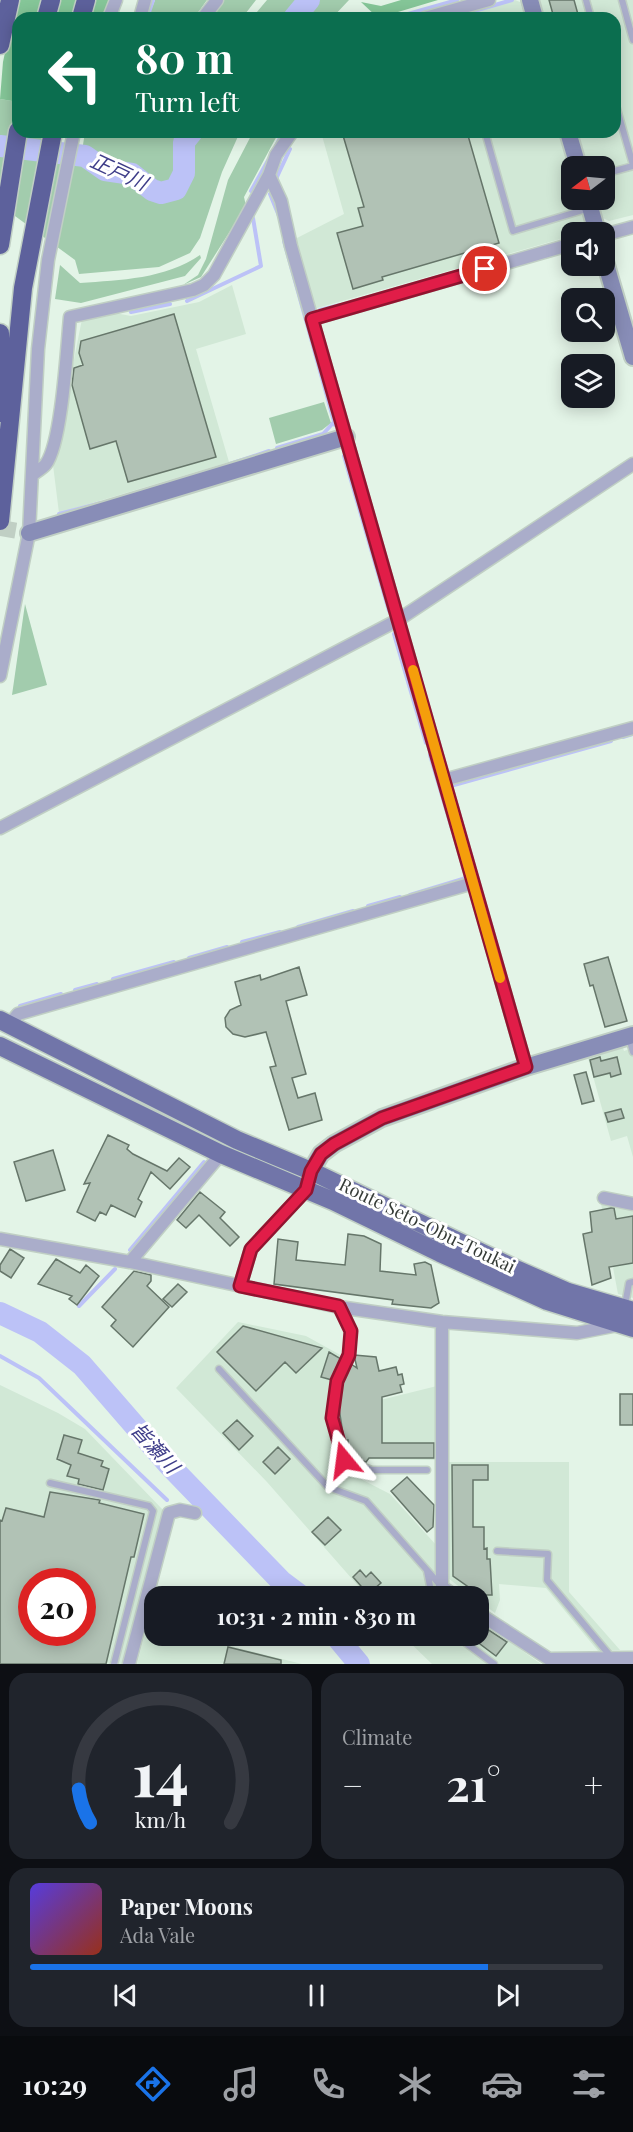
<!DOCTYPE html>
<html lang="en">
<head>
<meta charset="utf-8">
<style>
	:root { --surface:#171b24; --page:#20242c; --text:#f1f3f6; --muted:#9ea1a6; --line:#363941; --accent:#1a73e8 }
	body { margin:0; font-family:"Playfair Display","Noto Sans JP",serif; background:var(--page); color:var(--text); height:100vh; display:flex; flex-direction:column; font-size:22px; white-space:nowrap }
	* { box-sizing:border-box; margin:0 }
	p { font-size:20px; color:var(--muted) }
	.icon { flex:none; width:33px; height:33px; fill:none; stroke:currentColor; stroke-width:2; stroke-linecap:round; stroke-linejoin:round }
	.map { position:relative; height:1664px; overflow:hidden }
	.sheet { display:flex; flex-direction:column; gap:9px; padding:9px; background:#0d0f14; flex:1 }
	.sheet>* { flex:none }
	.guide { position:absolute; left:12px; top:12px; width:609px; height:126px; border-radius:18px; box-shadow:0 3px 15px #0003; background:#0b6e4f; color:#fff; overflow:hidden }
	.needle { width:39px; rotate:254deg }
	.controls { position:absolute; left:561px; top:156px; display:grid; gap:12px }
	.controls a { display:grid; place-items:center; width:54px; height:54px; border-radius:12px; background:var(--surface); box-shadow:0 3px 15px #0003; font-size:30px }
	.speed { position:absolute; left:18px; top:1568px; display:flex; gap:12px; font-size:30px; font-weight:700; text-align:center }
	.speed>* { display:grid; place-content:center; width:78px; height:78px; border-radius:50%; background:var(--surface); box-shadow:0 3px 15px #0003; line-height:1 }
	.speed .limit { border:9px solid #d22; background:#fff; color:#111 }
	.pin { position:absolute; display:grid; place-items:center; width:51px; height:51px; color:#fff; margin:-26px; border:3px solid #fff; border-radius:50%; box-shadow:0 2px 6px #0007 }
	.me { position:absolute; width:66px; margin:-33px; rotate:344deg; stroke-linejoin:round; filter:drop-shadow(0 0 4px #0008) }
	.turn { display:flex; align-items:center; gap:21px; height:126px; padding:0 24px; font-size:27px }
	.turn .icon { width:78px; height:78px; stroke-width:2.5 }
	.turn b { display:block; font-size:42px; line-height:51px }
	.big { font-size:45px; font-weight:700; line-height:1.1 }
	.sheet .widget { flex:1; display:flex; flex-direction:column; justify-content:center; gap:9px; min-width:0; padding:0 21px; border-radius:18px; background:var(--page) }
	.sheet .dial { align-items:center; gap:0 }
	.dial svg { height:156px; overflow:visible; fill:none; stroke:var(--line); stroke-width:7; stroke-linecap:round; text-anchor:middle }
	.dial text { fill:var(--text); stroke:none }
	.song { display:flex; align-items:center; gap:18px }
	.cover { width:72px; height:72px; border-radius:9px; background:linear-gradient(135deg,hsl(250 70% 55%),hsl(10 70% 35%)) }
	.played { height:6px; border-radius:3px; background:linear-gradient(90deg,var(--accent) 80%,var(--line) 80%) }
	.keys { display:flex; justify-content:space-around; direction:ltr }
	.heat { display:flex; justify-content:space-between; align-items:center; font-size:33px; direction:ltr }
	.sheet .tiles { flex:1; display:grid; gap:9px; grid-template-columns:1fr 1fr }
	.widget:last-child { grid-column:span 2 }
	.trip { position:absolute; left:144px; top:1586px; width:345px; height:60px; border-radius:18px; background:var(--surface); box-shadow:0 3px 15px #0003; font-weight:700; line-height:60px; text-align:center }
	.dock { display:flex; height:96px; justify-content:space-around; align-items:center; background:#090b0e; color:var(--muted) }
	.dock .icon { width:42px; height:42px }
	.dock .on { color:var(--accent) }
	.dock b { font-size:27px; color:var(--text) }
	.map>svg:first-child { display:block }
	.built { fill:#d1e8d6; fill-rule:evenodd }
	.green { fill:#a2ccad }
	.forest { fill:#85c698 }
	.lines { fill:none; stroke-linecap:round; stroke-linejoin:round }
	.stream { stroke:#bcc2f7; stroke-width:4 }
	.river { stroke:#bcc2f7; stroke-width:22 }
	.building { fill:#b1c2b5; stroke:#66766a; stroke-width:1.5; fill-rule:evenodd }
	.secondary-tunnel { stroke:#c0cfc4; stroke-width:16; stroke-dasharray:16 8; stroke-linecap:butt }
	.lane-casing { stroke:#c0cfc4; stroke-width:9 }
	.street-casing { stroke:#c0cfc4; stroke-width:15 }
	.secondary-casing { stroke:#c0cfc4; stroke-width:20 }
	.primary-casing { stroke:#c0cfc4; stroke-width:21 }
	.highway-casing { stroke:#c0cfc4; stroke-width:21 }
	.lane { stroke:#aaadca; stroke-width:6 }
	.street { stroke:#aaadca; stroke-width:12 }
	.secondary { stroke:#888db7; stroke-width:16 }
	.primary { stroke:#7175a9; stroke-width:18 }
	.highway { stroke:#5d619c; stroke-width:18 }
	.route-casing { stroke:#92132f; stroke-width:15 }
	.route { stroke:#e11d48; stroke-width:10 }
	.slow { stroke:#f59e0b; stroke-width:10 }
	.labels { text-anchor:middle; stroke-width:6; stroke-linejoin:round; paint-order:stroke }
	.street-label { font-size:18px; fill:#353b36; stroke:#fff }
	.water-label { font-size:20px; font-style:italic; fill:#3e3d89; stroke:#fff }
</style>
</head>
<body>
<div class="map">
<svg width="633" height="1664" viewBox="0 0 633 1664">
	<rect width="100%" height="100%" fill="#e3f4e7"/>
	<path class="built" d="M515 0 520 2 525 18H456Z
		M539 0H633V215L609 221 603 218 597 200H604V166H588L578 132H615V18H544Z
		M321 132H559L571 176 572 200H579L587 229 586 232H572L571 236 314 309 295 239 344 214Z
		M232 285 246 334 196 349 229 462 59 513 53 465 82 319 115 313 131 316 199 302Z
		M623 1048 624 1051 633 1048V1157L627 1136 611 1141 588 1058Z
		M601 1204 633 1208V1298L618 1294Z
		M238 1322 306 1336 344 1357 331 1389 328 1416 341 1461 355 1476 390 1494 437 1546 446 1596H367L267 1482 176 1388Z
		M0 1385 58 1413 85 1429 163 1510 122 1664H0ZM32 1581H82V1632H32Z
		M437 1386V1460L346 1459 339 1440 336 1411Z
		M448 1462H569V1592L620 1650 598 1651 546 1588 499 1584 500 1600 495 1613 479 1601 478 1596H471L448 1578Z
		M479 1620 541 1664H432L402 1635H478Z
		M147 1625 154 1627V1635H187L302 1664H137Z"/>
	<path class="green" d="M155 0H207L194 18H148Z
		M223 0H256L242 18H210Z
		M267 0H303L288 18H252Z
		M315 0H349L332 18H299Z
		M0 99 18 102V132H43L40 148 0 142Z
		M85 132H184L174 145 175 148H180L183 160 176 171 177 181 174 187 162 191 118 164 110 167 82 151Z
		M195 132H240L222 172 200 238 190 253 159 267 79 274 75 260 0 205V153L40 159 80 157 93 169 130 178 148 193 165 196 176 192 184 184 187 142Z
		M253 132H279L244 197 246 206 201 277 183 285 198 275 206 259 228 180Z
		M200 255 201 258 185 276 81 303 55 299 60 265 80 283C121 280 165 279 200 255Z
		M324 402 331 423 322 430 276 444 269 418Z
		M25 604 47 685 12 695Z"/>
	<path class="forest" d="M16 0H79L74 18H18V102L0 99 3 62Z
		M95 0H111L102 18H90Z
		M401 0H438L378 18 361 2 381 6Z"/>
	<g class="lines">
		<path class="stream" d="M147 18 153 0
			M394 18 457 0
			M450 18 512 0
			M276 146 283 132
			M276 179 290 149
			M251 191 271 155
			M270 194 279 216
			M284 241 335 425
			M187 301 261 266 253 218
			M320 310 340 305
			M131 312 170 304
			M277 448 323 434 334 422
			M344 456 389 611
			M230 464 269 451
			M59 514 101 503
			M394 634 426 743
			M623 737 633 734
			M430 755 452 829
			M454 785 611 741
			M410 895 466 878 465 876
			M368 906 400 897
			M298 927 353 911
			M242 942 280 932
			M189 958 227 947
			M113 979 174 962
			M75 990 97 984
			M20 1006 61 994
			M130 1250 204 1162
			M79 1306 115 1269
			M0 1356 39 1378 167 1500"/>
		<path class="river" d="M294 18 309 0
			M0 146 85 156 105 170 132 174 152 190 161 193 176 189 184 173V142L192 132
			M0 1313 40 1332 82 1365 168 1464 281 1581 301 1596
			M335 1635 359 1664"/>
	</g>
	<path class="building" d="M549 0H574L579 18H554Z
		M342 132H467L499 243 382 277 383 280 353 289 337 233 363 226 358 208 364 207Z
		M174 314 216 457 128 482 116 441 90 449 72 385 74 368 83 365 79 353 81 341Z
		M608 957 627 1021 605 1027 593 985 590 986 584 964Z
		M299 967 307 995 286 1001 306 1074 292 1078 298 1098 315 1093 322 1120 289 1130 270 1067 276 1066 266 1032 245 1037 233 1034 226 1027 225 1018 230 1010 241 1005 235 982 260 975 261 980Z
		M600 1057 601 1061 617 1057 621 1074 611 1077 610 1073 594 1077 590 1060Z
		M586 1072 594 1101 582 1104 574 1075Z
		M621 1109 624 1118 608 1122 605 1113Z
		M108 1135 129 1145 127 1149 133 1154 167 1171 179 1158 190 1167 170 1189 151 1172 138 1199 142 1202 135 1217 111 1205 106 1215 100 1212 95 1221 77 1212 90 1183 84 1184Z
		M53 1150 65 1190 26 1201 14 1162Z
		M200 1192 225 1212 220 1218 239 1237 230 1246 199 1215 186 1228 177 1220Z
		M611 1208H614L616 1219 633 1216V1263L609 1267 611 1278 592 1285 583 1234 592 1232 590 1212Z
		M348 1234 364 1236 381 1244 380 1271 416 1275 414 1264 425 1262 431 1265 439 1303 431 1308 392 1304 393 1300 274 1284 278 1239 298 1242 296 1260 345 1265Z
		M10 1249 24 1258 11 1278 0 1271V1265Z
		M56 1259 80 1273 86 1265 99 1276 77 1305 69 1299 72 1296 38 1284Z
		M134 1271 151 1275V1281L147 1286 169 1307 133 1347 111 1326 116 1320 102 1307Z
		M178 1284 187 1292 172 1307 163 1299Z
		M243 1326 322 1348 296 1373 285 1362 256 1391 217 1352Z
		M329 1352 341 1359 332 1380 321 1377Z
		M354 1355 376 1357 379 1371 396 1367 398 1375 402 1374 404 1384 400 1385 402 1392 382 1397V1443H434V1458H369L366 1462 348 1456V1440H344L339 1408 342 1382 351 1364 357 1368Z
		M620 1394H633V1425H620Z
		M237 1420 253 1436 239 1450 223 1433Z
		M64 1435 82 1440 78 1453 103 1461 101 1466 109 1469 103 1490 78 1484 79 1479 67 1476 71 1465 57 1459Z
		M278 1447 290 1459 275 1474 263 1462Z
		M452 1465H488V1480H473V1527H484V1549L487 1548V1559H490L492 1595H480L453 1576Z
		M407 1477 434 1505 433 1527 427 1532 391 1491Z
		M50 1492 100 1500 99 1503 144 1514 134 1557H131L106 1664H0V1520L2 1521 6 1508 44 1517ZM32 1581H82V1632H32Z
		M328 1517 341 1530 325 1545 312 1532Z
		M360 1570 366 1577 371 1572 381 1583 368 1594 353 1577Z
		M478 1623 507 1642 496 1656 468 1635H478Z
		M228 1647 281 1660V1664H224Z"/>
	<g class="lines">
		<path class="secondary-tunnel" d="M0 528 29 533"/>
		<defs>
			<path id="lane" d="M586 0 591 18
				M622 0 633 40
				M615 102 633 165
				M485 132 513 231 590 208
				M604 174 633 166
				M629 1038 633 1052
				M625 1305 629 1283 633 1282
				M340 1307 351 1331 349 1355 337 1381 332 1418 344 1460 372 1470H427
				M219 1369 328 1487 366 1501 441 1586
				M50 1483 149 1506 153 1511 114 1664
				M497 1551 548 1554 547 1580 612 1658
				M427 1571 432 1596
				M455 1635 494 1664"/>
			<path id="street" d="M109 18 116 0
				M140 18 145 0
				M203 18 217 0
				M425 18 489 0
				M269 175 281 201 291 246 526 1067
				M604 235 633 227
				M312 319 572 244
				M32 475C36 472 43 468 46 464 62 442 67 347 70 317L193 290 204 285 214 275 269 175 276 155 292 132
				M0 676 29 533 38 349 48 260 74 132
				M444 780 633 728
				M0 828 398 620 633 464
				M9 1025 18 1014 473 883
				M604 1198 633 1204
				M0 1239 130 1262 339 1307 442 1322 577 1333 618 1325
				M130 1262 221 1154
				M240 1286 251 1249 306 1190 311 1171
				M442 1322V1587L455 1596
				M478 1613 549 1659 633 1658
				M129 1664 169 1513 180 1510 195 1513"/>
			<path id="secondary" d="M530 0 535 18
				M568 132 578 166
				M588 200 597 232
				M604 258 633 357
				M29 533 346 437
				M311 1171 321 1154 334 1144 382 1118 526 1067 633 1035"/>
			<path id="primary" d="M0 1020 237 1140 311 1171 518 1270 568 1292 633 1311
				M0 1046 221 1154 333 1201 440 1253 547 1301 633 1328"/>
			<path id="highway" d="M46 18 51 0
				M81 18 86 0
				M0 45 10 0
				M0 245 18 131
				M0 333V413
				M0 521 23 288 53 132"/>
		</defs>
		<use href="#lane" class="lane-casing"/>
		<use href="#street" class="street-casing"/>
		<use href="#secondary" class="secondary-casing"/>
		<use href="#primary" class="primary-casing"/>
		<use href="#highway" class="highway-casing"/>
		<use href="#lane" class="lane"/>
		<use href="#street" class="street"/>
		<use href="#secondary" class="secondary"/>
		<use href="#primary" class="primary"/>
		<use href="#highway" class="highway"/>
	</g>
	<g class="lines">
		<defs>
			<path id="route" d="M344 1460 332 1418 337 1381 349 1355 351 1331 339 1306 240 1286 251 1249 306 1190 311 1171 321 1154 334 1144 382 1118 526 1067 312 319 485 269"/>
		</defs>
		<use href="#route" class="route-casing"/>
		<use href="#route" class="route"/>
		<path class="slow" d="M413 670 500 978"/>
	</g>
	<g class="labels">
		<g class="street-label">
			<text transform="translate(427 1226) rotate(26)" y="6">Route Seto-Obu-Toukai</text>
		</g>
		<g class="water-label">
			<text transform="translate(119 172) rotate(25)" y="7">正戸川</text>
			<text transform="translate(155 1448) rotate(48)" y="7">皆瀬川</text>
		</g>
	</g>
</svg>
<div class="controls">
<a><svg class="needle" viewBox="-14 -14 28 28"><path d="M0-13l5 13h-10z" fill="#e53935"/><path d="M0 13l5-13h-10z" fill="#9ea1a6"/></svg></a>
<a><svg class="icon" aria-label="sound" viewBox="0 0 24 24"><path d="M4 9h4l5-4v14l-5-4H4zM17 9q2 3 0 6"/></svg></a>
<a><svg class="icon" aria-label="search" viewBox="0 0 24 24"><circle cx="10" cy="10" r="6"/><path d="M15 15l6 6"/></svg></a>
<a><svg class="icon" aria-label="layers" viewBox="0 0 24 24"><path d="M12 4l9 5-9 5-9-5zM3 14l9 5 9-5"/></svg></a>
</div>
<div class="speed"><div class="limit">20</div></div>
<div class="pin" style="left:485px;top:269px;background:#d93025"><svg class="icon" aria-label="arrive" viewBox="0 0 24 24"><path d="M6 21V4h12l-3 4 3 4H6"/></svg></div>
<svg class="me" style="left:344px;top:1460px" viewBox="-20 -20 40 40"><path d="M0-17L14 15 0 8-14 15z" fill="#e11d48" stroke="#fff" stroke-width="4"/></svg>
<div class="trip">10:31 · 2 min · 830 m</div>
<div class="guide">
<div class="turn"><svg class="icon" aria-label="left" viewBox="0 0 24 24"><path d="M17 20v-9H6M10 6l-5 5 5 5"/></svg><div><b>80 m</b>Turn left</div></div>
</div>
</div>
<section class="sheet">
<div class="tiles">
<div class="widget dial"><svg viewBox="0 0 100 80">
<path d="M14 69A42 42 0 1 1 86 69"/>
<path d="M14 69A42 42 0 0 1 8 52" stroke="#1a73e8"/>
<text x="50" y="56" font-size="32" font-weight="700">14</text>
<text x="50" y="72" font-size="11">km/h</text>
</svg></div>
<div class="widget"><p>Climate</p>
<div class="heat"><a>−</a><b class="big">21°</b><a>+</a></div>
</div>
<div class="widget">
<div class="song"><i class="cover"></i><div><b>Paper Moons</b><p>Ada Vale</p></div></div>
<div class="played"></div>
<div class="keys"><svg class="icon" aria-label="previous" viewBox="0 0 24 24"><path d="M18 5L8 12l10 7zM5 5v14"/></svg><svg class="icon" aria-label="pause" viewBox="0 0 24 24"><path d="M8 5v14M16 5v14"/></svg><svg class="icon" aria-label="next" viewBox="0 0 24 24"><path d="M6 5l10 7-10 7zM19 5v14"/></svg></div>
</div>
</div>
</section>
<nav class="dock">
<b>10:29</b>
<svg class="icon on" aria-label="directions" viewBox="0 0 24 24"><path d="M12 3l9 9-9 9-9-9zM9 14v-3h6M13 9l2 2-2 2"/></svg>
<svg class="icon" aria-label="music" viewBox="0 0 24 24"><path d="M9 18V5l10-2v13"/><circle cx="6" cy="18" r="3"/><circle cx="16" cy="16" r="3"/></svg>
<svg class="icon" aria-label="phone" viewBox="0 0 24 24"><path d="M5 4h4l2 5-3 2q2 4 5 5l2-3 5 2v4C11 20 4 13 5 4z"/></svg>
<svg class="icon" aria-label="climate" viewBox="0 0 24 24"><path d="M12 3v18M4 7l16 10M4 17L20 7"/></svg>
<svg class="icon" aria-label="car" viewBox="0 0 24 24"><path d="M5 17H2v-5l4-1 3-4h7l3 4 3 1v5h-3M9 17h6M6 11h13"/><circle cx="7" cy="17" r="2"/><circle cx="17" cy="17" r="2"/></svg>
<svg class="icon" aria-label="filters" viewBox="0 0 24 24"><path d="M4 7h16M4 17h16"/><circle cx="9" cy="7" r="2"/><circle cx="15" cy="17" r="2"/></svg>
</nav>
</body>
</html>
